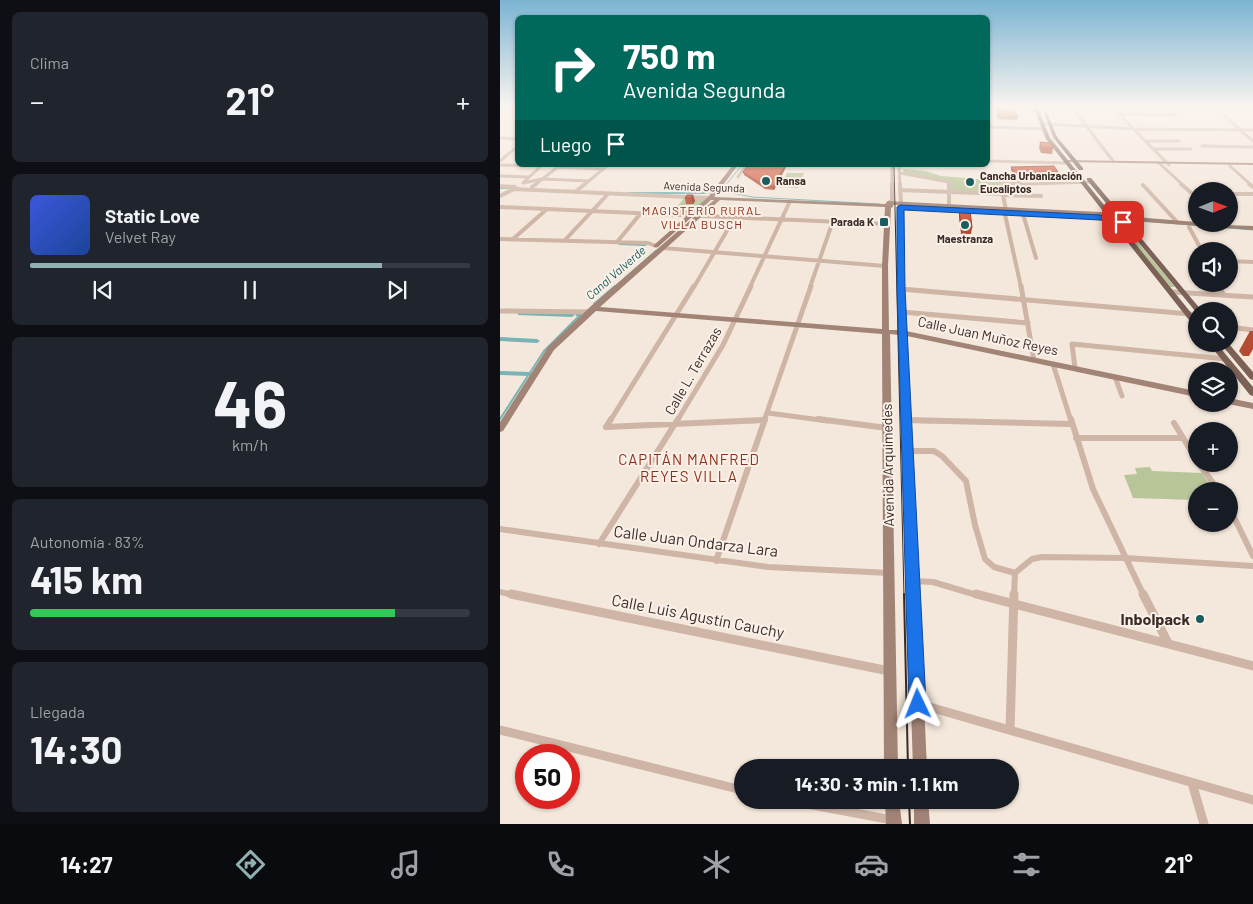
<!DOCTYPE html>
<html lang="es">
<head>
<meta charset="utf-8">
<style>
	:root { --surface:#171b24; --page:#20242c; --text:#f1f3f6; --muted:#9ea1a6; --line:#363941; --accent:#90b0b2 }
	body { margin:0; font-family:Barlow,sans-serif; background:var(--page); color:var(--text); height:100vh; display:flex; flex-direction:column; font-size:19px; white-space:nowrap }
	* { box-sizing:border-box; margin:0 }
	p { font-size:16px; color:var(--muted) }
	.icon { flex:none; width:28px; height:28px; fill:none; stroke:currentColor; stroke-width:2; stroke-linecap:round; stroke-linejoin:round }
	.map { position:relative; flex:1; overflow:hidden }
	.details { display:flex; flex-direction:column; gap:12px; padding:12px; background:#0d0f14; width:500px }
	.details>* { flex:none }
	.banner { position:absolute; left:15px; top:15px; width:475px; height:152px; border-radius:8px; box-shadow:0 1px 4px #0004; background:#00695c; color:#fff; overflow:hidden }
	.needle { width:32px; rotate:89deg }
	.tools { position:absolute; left:688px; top:182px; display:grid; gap:10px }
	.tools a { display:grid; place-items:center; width:50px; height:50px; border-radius:50%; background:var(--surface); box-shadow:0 1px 4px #0004; font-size:25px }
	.speed { position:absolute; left:15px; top:744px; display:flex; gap:10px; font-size:25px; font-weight:700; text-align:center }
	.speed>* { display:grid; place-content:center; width:65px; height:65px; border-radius:50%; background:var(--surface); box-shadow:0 1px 4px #0004; line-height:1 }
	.speed .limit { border:8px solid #d22; background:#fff; color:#111 }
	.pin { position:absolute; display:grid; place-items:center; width:42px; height:42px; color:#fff; margin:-21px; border-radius:10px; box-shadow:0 2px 8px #0006 }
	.me { position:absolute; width:55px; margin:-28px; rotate:358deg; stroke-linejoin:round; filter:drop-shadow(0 0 4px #0008) }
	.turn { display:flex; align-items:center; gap:18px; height:105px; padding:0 25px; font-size:22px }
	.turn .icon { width:65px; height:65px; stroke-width:2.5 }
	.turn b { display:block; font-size:35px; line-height:42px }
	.then { display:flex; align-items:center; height:48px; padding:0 25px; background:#0003; gap:10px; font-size:19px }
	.big { font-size:38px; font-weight:700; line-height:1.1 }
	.details .card { flex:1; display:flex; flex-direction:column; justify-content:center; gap:8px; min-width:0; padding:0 18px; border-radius:8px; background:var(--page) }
	.details .dial { align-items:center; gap:0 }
	.dial b { font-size:65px; line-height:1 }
	.song { display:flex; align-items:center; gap:15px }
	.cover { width:60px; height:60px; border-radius:8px; background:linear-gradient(135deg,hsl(230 70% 55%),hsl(220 70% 35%)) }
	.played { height:5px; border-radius:2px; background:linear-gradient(90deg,var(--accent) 80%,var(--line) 80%) }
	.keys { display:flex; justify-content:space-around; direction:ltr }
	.heat { display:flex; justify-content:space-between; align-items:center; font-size:28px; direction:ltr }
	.charge { height:8px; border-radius:4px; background:linear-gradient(90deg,#34c759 83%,var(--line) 0) }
	.trip { position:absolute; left:234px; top:759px; width:285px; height:50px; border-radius:25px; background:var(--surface); box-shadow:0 1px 4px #0004; font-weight:700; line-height:50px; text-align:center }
	.tab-bar { display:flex; height:80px; justify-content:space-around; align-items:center; background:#090b0e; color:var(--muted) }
	.tab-bar .icon { width:35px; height:35px }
	.tab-bar .selected { color:var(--accent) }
	.tab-bar b { font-size:22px; color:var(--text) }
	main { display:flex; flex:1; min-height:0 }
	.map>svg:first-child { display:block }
	.green { fill:#b8c599 }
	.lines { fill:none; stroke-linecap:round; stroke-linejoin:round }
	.stream-far1 { stroke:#77b4b3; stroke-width:1 }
	.stream { stroke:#77b4b3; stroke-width:2 }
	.canal { fill:#77b4b3; fill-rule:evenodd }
	.street-far4 { stroke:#ceb5a5; stroke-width:3 }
	.street-far3 { stroke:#ceb5a5; stroke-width:4 }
	.street-far2 { stroke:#ceb5a5; stroke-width:5 }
	.street-far1 { stroke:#ceb5a5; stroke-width:6 }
	.street { stroke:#ceb5a5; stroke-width:9 }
	.secondary { fill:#a18476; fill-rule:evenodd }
	.primary { fill:#7c6157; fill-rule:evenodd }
	.tram-far1 { stroke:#392c27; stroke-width:1 }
	.tram { stroke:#392c27; stroke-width:2 }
	.wall { fill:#b44c34 }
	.shaded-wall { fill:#923e2a }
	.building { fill:#d1583c; stroke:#923e2a }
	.route { fill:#1a73e8; stroke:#114b97 }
	.poi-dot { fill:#195d5e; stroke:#fbf1e8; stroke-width:2 }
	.labels { text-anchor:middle; stroke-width:4; stroke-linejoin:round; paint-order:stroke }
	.far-poi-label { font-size:11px; font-weight:bold; fill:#392c27; stroke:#fbf1e8; text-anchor:start }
	.far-street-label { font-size:11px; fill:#392c27; stroke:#fbf1e8 }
	.far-neighbourhood-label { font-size:12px; letter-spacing:1px; fill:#8f2e18; stroke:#fbf1e8 }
	.far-water-label { font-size:12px; font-style:italic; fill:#195d5e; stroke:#fbf1e8 }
	.street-label { font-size:14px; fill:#392c27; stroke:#fbf1e8 }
	.neighbourhood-label { font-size:15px; letter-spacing:1px; fill:#8f2e18; stroke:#fbf1e8 }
	.near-street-label { font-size:16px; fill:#392c27; stroke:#fbf1e8 }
	.near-poi-label { font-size:16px; font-weight:bold; fill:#392c27; stroke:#fbf1e8; text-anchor:end }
</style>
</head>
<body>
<main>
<section class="details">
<div class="card"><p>Clima</p>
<div class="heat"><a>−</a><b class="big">21°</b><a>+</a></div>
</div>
<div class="card">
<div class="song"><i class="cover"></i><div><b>Static Love</b><p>Velvet Ray</p></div></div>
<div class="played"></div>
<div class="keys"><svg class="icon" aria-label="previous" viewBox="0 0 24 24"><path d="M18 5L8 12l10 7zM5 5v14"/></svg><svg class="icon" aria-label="pause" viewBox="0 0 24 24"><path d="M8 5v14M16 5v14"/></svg><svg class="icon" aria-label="next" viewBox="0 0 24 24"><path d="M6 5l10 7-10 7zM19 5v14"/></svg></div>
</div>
<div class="card dial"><b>46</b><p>km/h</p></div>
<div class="card"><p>Autonomía · 83%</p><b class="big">415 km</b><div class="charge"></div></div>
<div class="card"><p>Llegada</p><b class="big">14:30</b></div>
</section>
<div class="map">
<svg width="753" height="824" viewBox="0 0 753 824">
	<rect width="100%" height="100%" fill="#f4e7db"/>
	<path class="green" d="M403 169 425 171 441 176 488 180 575 176 578 179 505 183 500 185 501 193 451 190V182L434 180 404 173Z
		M287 173H304L298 188 280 187Z
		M184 198 207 199 191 213H172Z
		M620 226H624L675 287H670Z
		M650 467 652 471 702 473 714 491H696V500L633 498 624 475 637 474 635 468Z"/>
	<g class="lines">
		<path class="stream-far1" d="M224 188 227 192 252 197 379 204
			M217 196 242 165
			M404 206 436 208
			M446 208 500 211
			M509 211 580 215
			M600 216 607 218
			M627 220 753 230
			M114 287 156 250"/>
		<path class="stream" d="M94 304 115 286
			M0 419 44 351 80 315"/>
		<path class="canal" d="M0 187H10L12 188 10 189H0Z
			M213 190 215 191 214 192 204 194H129L127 193 129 192H204Z
			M118 243 145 244 147 245 145 246 120 245 118 244Z
			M20 312 72 313 75 315 72 317 18 315V313Z
			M80 313 82 314V316L78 317 75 315 76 314Z
			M0 337 37 339 40 341 37 343 0 341Z
			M0 371 29 372 32 374 29 376 0 375Z"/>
		<path class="street-far4" d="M571 106 613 161
			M611 106 669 165
			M666 106 676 115
			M488 107 537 110
			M0 112 9 106
			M619 114 676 115
			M724 116 741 130
			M543 124 637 129 753 130
			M488 127 545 129
			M740 130 753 141
			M0 138 18 139
			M646 141H679
			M702 146 753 147
			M653 149H691
			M0 161 18 146
			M488 161 568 163
			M659 163 683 185
			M0 165 40 166
			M392 165V185
			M399 165 400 185
			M730 166 751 185
			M57 167 103 169
			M400 173 449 182V185
			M0 176 28 177
			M238 177 246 165
			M24 182 42 165
			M23 183 42 179 89 181
			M35 185 60 165
			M84 185 108 165
			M503 185 591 182"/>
		<path class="street-far3" d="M400 184 401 204
			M449 184V207
			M681 184 696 197
			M749 184 753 187
			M643 185 678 223
			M0 186 15 187
			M32 187 36 184
			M13 189 210 198
			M400 190 503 194
			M75 192 85 184
			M729 194H753
			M503 195 541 196
			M0 196 16 188
			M388 203 392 201V184
			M0 207 386 224
			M504 210 521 287
			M506 210 501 186 505 184H521
			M523 214 536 258
			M689 227 702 251
			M0 239 148 243 156 246
			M13 239 47 209
			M65 240 108 194
			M117 242 141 213
			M163 248 385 266
			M729 261 753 262
			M718 284 719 287
			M194 287 235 217
			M250 287 290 201
			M310 287 333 221"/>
		<path class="street-far2" d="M521 286 534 360
			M719 286 723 294
			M401 289 690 314
			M672 292 753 297
			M0 311 90 312
			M402 312 528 323
			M729 327 753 330
			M553 364 571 421
			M575 368 572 344 726 359
			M615 377 622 396
			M268 413 328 421
			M406 420 431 421
			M110 421 194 286
			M177 421 223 345 251 286
			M251 421 265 420
			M264 421 311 286"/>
		<path class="street-far1" d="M318 419 387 428
			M571 419 593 489 644 596
			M406 420 571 424
			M674 423 696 459
			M106 427 111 419
			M106 427 265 420
			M576 438H682
			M408 451H434L442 456 466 481 475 525 485 559 494 567 515 573
			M699 464 719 491
			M729 507 753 556
			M0 529 268 567 389 573
			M99 544 178 419
			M216 561 265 419
			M515 573 532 559 542 557 625 558 753 566
			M412 581 433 582 480 596
			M0 592 18 596
			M514 596 515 573"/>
		<path class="street" d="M11 594 389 671
			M476 594 753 666
			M643 594 668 643
			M419 704 753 800
			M0 730 242 790
			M510 730 514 594
			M692 783 704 824
			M286 800 392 820"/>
		<path class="secondary" d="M564 160 753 163V165L566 162 564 161Z
			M233 165H238L214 197 385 204 388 201 600 212 647 218 696 222V224L753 226V230L647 222 600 216 404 205V289L406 331 696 391V397L407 336 427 768H413L399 335 390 334 398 768H384L382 334 96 311 54 350 3 431 0 432V422L48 347 90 307 214 200H211L158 247H154V245L208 197ZM220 200 385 207 382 266V329L100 307ZM393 205H398V289L399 330H389L388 266 391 208 393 207Z
			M729 398 753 403V409L728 404Z
			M385 800H399L402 824H386Z
			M414 800H428L430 824H414Z"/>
		<path class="primary" d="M533 106H537L550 138 696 319V325H693L546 139Z
			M544 112 547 113 557 137 583 168V170H579L553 137Z
			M587 178H591L702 311 696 312 587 180Z
			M709 344H717L753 387V396L750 395Z
			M721 344H729L753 372V380L750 379Z"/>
		<path class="tram-far1" d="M394 165 404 596"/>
		<path class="tram" d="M404 594 408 768
			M409 800 410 824"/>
	</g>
	<path class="wall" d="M497 109 518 117 517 120 498 119Z
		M540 142 553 148 552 154 541 153 539 148Z
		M287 165 274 190 265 189 244 175 243 172Z
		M511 167 558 172V175L514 176 511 170Z
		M193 195 195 201 193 204H186L185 198Z
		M459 210 472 228 471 234H461L459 216Z
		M750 331H753V349L749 356H743L739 351Z"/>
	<path class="shaded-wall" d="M285 165H287L274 190 273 187Z
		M193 195 195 201 193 204 191 198Z"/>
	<path class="building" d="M497 109 515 110 518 117H498Z
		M540 142 551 143 553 148H542Z
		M248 165H285L273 187 264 186 243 172Z
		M554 166 558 172 515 173 511 167Z
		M187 195H193L191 198H185Z
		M459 210H470L472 228H461Z"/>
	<linearGradient id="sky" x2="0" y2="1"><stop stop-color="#7bb4d3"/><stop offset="0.48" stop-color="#faf4ef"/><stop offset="1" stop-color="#faf4ef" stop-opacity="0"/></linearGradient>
	<rect width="753" height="222" fill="url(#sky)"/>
	<path class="route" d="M400 205 600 215 627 222 623 224 600 220 404 210 405 289 426 704 424 710 418 713 411 710 409 704 397 289V207Z"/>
	<g class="poi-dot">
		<circle cx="266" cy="181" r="5"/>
		<circle cx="470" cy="182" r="5"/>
		<rect x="379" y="217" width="10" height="10" rx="2.5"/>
		<circle cx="465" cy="225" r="5"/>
		<circle cx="700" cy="619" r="5"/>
	</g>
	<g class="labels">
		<g class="far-poi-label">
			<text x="480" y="180">Cancha Urbanización<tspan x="480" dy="13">Eucaliptos</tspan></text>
			<text x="276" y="185">Ransa</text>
			<text x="374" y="226" text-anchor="end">Parada K</text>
			<text x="465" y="243" text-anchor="middle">Maestranza</text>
		</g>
		<g class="far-street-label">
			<text transform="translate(204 187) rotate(2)" y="4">Avenida Segunda</text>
		</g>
		<g class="far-neighbourhood-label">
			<text x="202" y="215">MAGISTERIO RURAL<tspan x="202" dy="14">VILLA BUSCH</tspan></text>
		</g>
		<g class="far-water-label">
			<text transform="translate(116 273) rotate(-41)" y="4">Canal Valverde</text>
		</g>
		<g class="street-label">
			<text transform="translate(488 336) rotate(12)" y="5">Calle Juan Muñoz Reyes</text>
			<text transform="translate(193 371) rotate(-60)" y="5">Calle L. Terrazas</text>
			<text transform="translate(388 465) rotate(-91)" y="5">Avenida Arquímedes</text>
		</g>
		<g class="neighbourhood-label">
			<text x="189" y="465">CAPITÁN MANFRED<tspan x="189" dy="17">REYES VILLA</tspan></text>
		</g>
		<g class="near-street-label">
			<text transform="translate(196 541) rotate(7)" y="6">Calle Juan Ondarza Lara</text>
			<text transform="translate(198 616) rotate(11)" y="6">Calle Luis Agustín Cauchy</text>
		</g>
		<g class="near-poi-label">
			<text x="690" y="625">Inbolpack</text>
		</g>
	</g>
</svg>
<div class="tools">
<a><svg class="needle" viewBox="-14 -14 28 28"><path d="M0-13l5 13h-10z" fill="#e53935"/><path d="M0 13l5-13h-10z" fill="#9ea1a6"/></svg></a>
<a><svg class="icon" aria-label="sound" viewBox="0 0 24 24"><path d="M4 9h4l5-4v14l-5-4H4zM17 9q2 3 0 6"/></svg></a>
<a><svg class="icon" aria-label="search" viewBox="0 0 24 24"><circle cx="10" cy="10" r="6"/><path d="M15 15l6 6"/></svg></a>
<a><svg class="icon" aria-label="layers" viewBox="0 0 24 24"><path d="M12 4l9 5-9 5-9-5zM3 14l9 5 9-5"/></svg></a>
<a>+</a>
<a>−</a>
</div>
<div class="speed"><div class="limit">50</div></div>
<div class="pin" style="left:623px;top:222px;background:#d93025"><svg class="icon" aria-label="arrive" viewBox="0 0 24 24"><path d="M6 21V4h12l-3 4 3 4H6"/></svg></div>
<svg class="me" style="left:418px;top:704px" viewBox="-20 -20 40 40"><path d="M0-17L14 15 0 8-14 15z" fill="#1a73e8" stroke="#fff" stroke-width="4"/></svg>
<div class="trip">14:30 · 3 min · 1.1 km</div>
<div class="banner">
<div class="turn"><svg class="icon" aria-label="right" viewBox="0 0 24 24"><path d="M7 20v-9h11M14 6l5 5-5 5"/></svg><div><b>750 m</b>Avenida Segunda</div></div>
<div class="then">Luego<svg class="icon" aria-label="arrive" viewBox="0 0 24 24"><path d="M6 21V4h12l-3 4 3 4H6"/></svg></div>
</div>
</div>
</main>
<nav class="tab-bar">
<b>14:27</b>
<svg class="icon selected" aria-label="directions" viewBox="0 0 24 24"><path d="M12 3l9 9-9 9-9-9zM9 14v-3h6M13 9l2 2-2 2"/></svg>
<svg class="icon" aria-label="music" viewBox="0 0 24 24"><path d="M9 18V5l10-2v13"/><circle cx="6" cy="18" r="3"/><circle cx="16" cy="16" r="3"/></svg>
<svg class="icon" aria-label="phone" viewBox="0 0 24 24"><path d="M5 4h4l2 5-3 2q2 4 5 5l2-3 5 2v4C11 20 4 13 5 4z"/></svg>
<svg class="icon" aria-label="climate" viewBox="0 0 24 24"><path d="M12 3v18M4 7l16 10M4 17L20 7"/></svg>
<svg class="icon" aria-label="car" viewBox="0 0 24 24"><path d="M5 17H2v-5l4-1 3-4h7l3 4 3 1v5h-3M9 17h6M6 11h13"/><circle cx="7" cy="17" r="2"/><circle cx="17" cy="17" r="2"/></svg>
<svg class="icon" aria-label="filters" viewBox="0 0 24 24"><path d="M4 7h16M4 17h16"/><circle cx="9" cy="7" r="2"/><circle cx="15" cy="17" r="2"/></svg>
<b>21°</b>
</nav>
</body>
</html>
